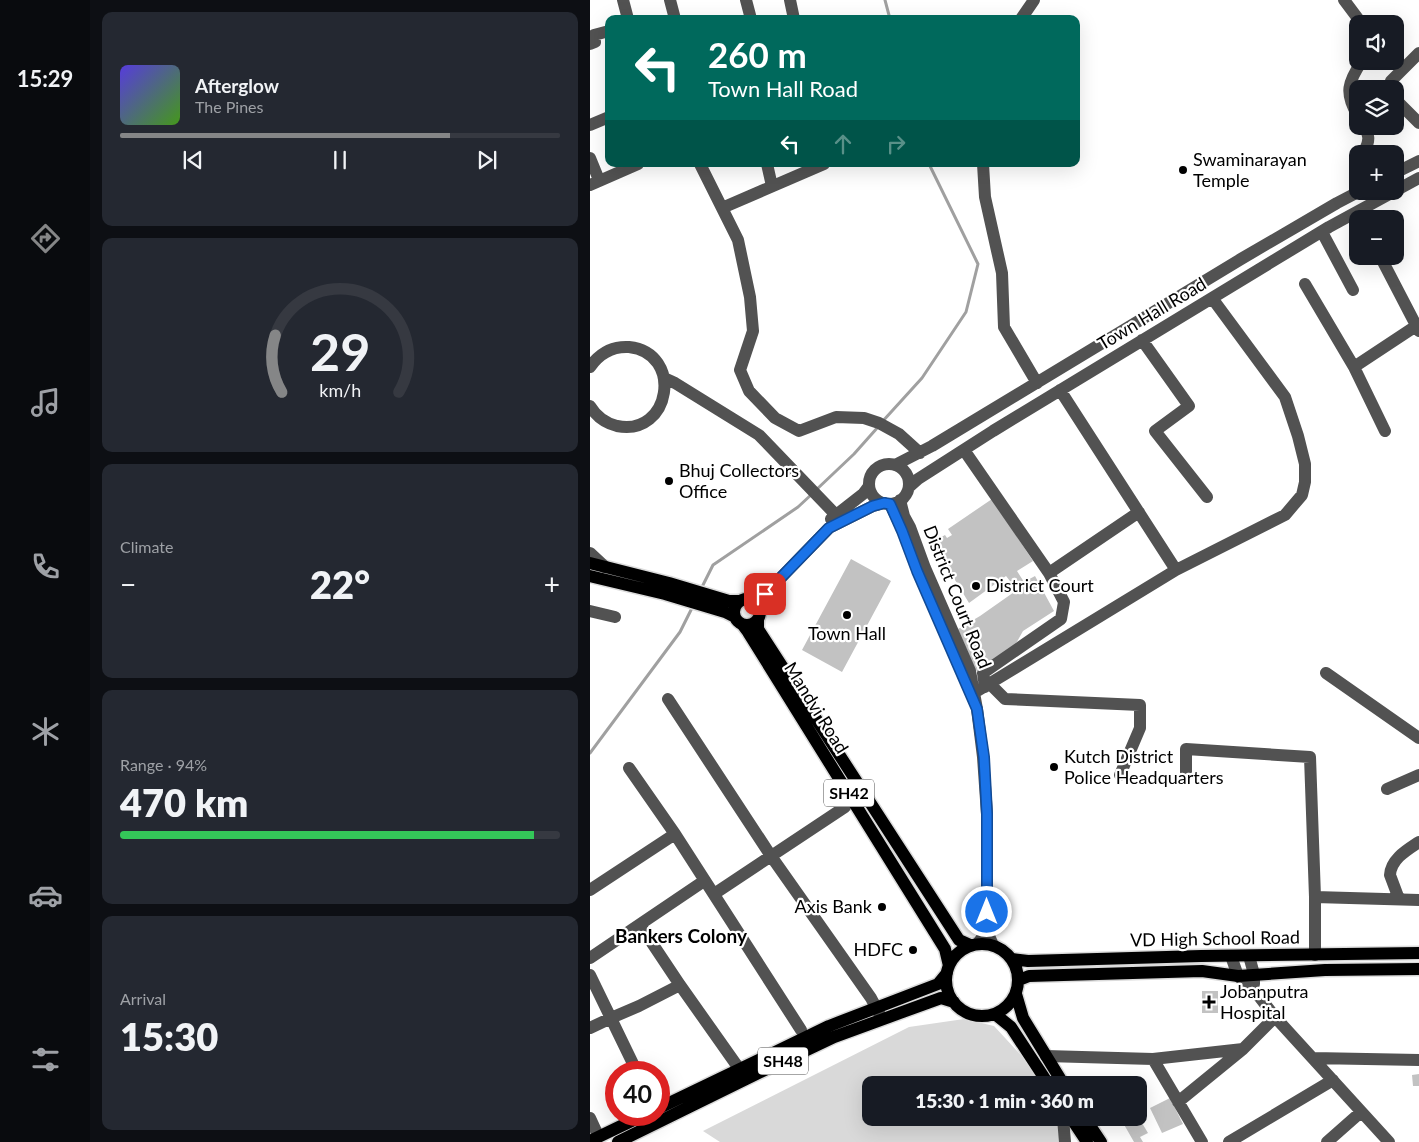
<!DOCTYPE html>
<html lang="en">
<head>
<meta charset="utf-8">
<style>
	:root { --surface:#171b24; --page:#242831; --text:#f1f3f6; --muted:#9ea1a6; --line:#363941; --accent:#858687 }
	body { margin:0; font-family:Lato,sans-serif; background:var(--page); color:var(--text); height:100vh; display:flex; flex-direction:column; font-size:19px; white-space:nowrap }
	* { box-sizing:border-box; margin:0 }
	p { font-size:16px; color:var(--muted) }
	.icon { flex:none; width:28px; height:28px; fill:none; stroke:currentColor; stroke-width:2; stroke-linecap:round; stroke-linejoin:round }
	.map { position:relative; flex:1; overflow:hidden }
	.panel { display:flex; flex-direction:column; gap:12px; padding:12px; background:#0d0f14; width:500px }
	.panel>* { flex:none }
	.top-card { position:absolute; left:15px; top:15px; width:475px; height:152px; border-radius:10px; box-shadow:0 5px 20px #0002; background:#00695c; color:#fff; overflow:hidden }
	.fabs { position:absolute; left:759px; top:15px; display:grid; gap:10px }
	.fabs a { display:grid; place-items:center; width:55px; height:55px; border-radius:10px; background:var(--surface); box-shadow:0 5px 20px #0002; font-size:25px }
	.speed { position:absolute; left:15px; top:1061px; display:flex; gap:10px; font-size:25px; font-weight:700; text-align:center }
	.speed>* { display:grid; place-content:center; width:65px; height:65px; border-radius:50%; background:var(--surface); box-shadow:0 5px 20px #0002; line-height:1 }
	.speed .limit { border:8px solid #d22; background:#fff; color:#111 }
	.pin { position:absolute; display:grid; place-items:center; width:42px; height:42px; color:#fff; margin:-21px; border-radius:10px; box-shadow:0 2px 8px #0006 }
	.me { position:absolute; width:55px; margin:-28px; rotate:0deg; stroke-linejoin:round; filter:drop-shadow(0 0 4px #0008) }
	.turn { display:flex; align-items:center; gap:18px; height:105px; padding:0 20px; font-size:22px }
	.turn .icon { width:65px; height:65px; stroke-width:2.5 }
	.turn b { display:block; font-size:35px; line-height:42px }
	.lanes { display:flex; align-items:center; height:48px; padding:0 20px; background:#0003; justify-content:center; gap:25px; direction:ltr }
	.lanes .off { opacity:.35 }
	.big { font-size:38px; font-weight:800; line-height:1.1 }
	.panel .widget { flex:1; display:flex; flex-direction:column; justify-content:center; gap:8px; min-width:0; padding:0 18px; border-radius:10px; background:var(--page) }
	.panel .dial { align-items:center; gap:0 }
	.dial svg { height:130px; overflow:visible; fill:none; stroke:var(--line); stroke-width:7; stroke-linecap:round; text-anchor:middle }
	.dial text { fill:var(--text); stroke:none }
	.song { display:flex; align-items:center; gap:15px }
	.cover { width:60px; height:60px; border-radius:8px; background:linear-gradient(135deg,hsl(250 70% 55%),hsl(100 70% 35%)) }
	.played { height:5px; border-radius:2px; background:linear-gradient(90deg,var(--accent) 75%,var(--line) 75%) }
	.keys { display:flex; justify-content:space-around; direction:ltr }
	.heat { display:flex; justify-content:space-between; align-items:center; font-size:28px; direction:ltr }
	.charge { height:8px; border-radius:4px; background:linear-gradient(90deg,#34c759 94%,var(--line) 0) }
	.trip { position:absolute; left:272px; top:1076px; width:285px; height:50px; border-radius:10px; background:var(--surface); box-shadow:0 5px 20px #0002; font-weight:800; line-height:50px; text-align:center }
	main { display:flex; flex:1; min-height:0 }
	.menu { display:flex; flex-direction:column; width:90px; justify-content:space-around; align-items:center; background:#090b0e; color:var(--muted) }
	.menu .icon { width:35px; height:35px }
	.menu .active { color:var(--accent) }
	.menu b { font-size:22px; color:var(--text) }
	.map>svg:first-child { display:block }
	.green { fill:#d9d9d9 }
	.lines { fill:none; stroke-linecap:round; stroke-linejoin:round }
	.stream { stroke:#a0a0a0; stroke-width:3 }
	.building { fill:#c2c2c2 }
	.major-casing { stroke:#dbdbdb; stroke-width:15 }
	.minor { stroke:#525252; stroke-width:12 }
	.major { stroke:#000; stroke-width:12 }
	.route-casing { stroke:#114b97; stroke-width:12 }
	.route { stroke:#1a73e8; stroke-width:9 }
	.poi-dot { fill:#000; stroke:#fff; stroke-width:2 }
	.labels { text-anchor:middle; stroke-width:4.5; stroke-linejoin:round; paint-order:stroke }
	.shield { fill:#fff; stroke:#4c4c4c; stroke-width:1 }
	.shield-label { font-size:16px; font-weight:bold; fill:#000 }
	.poi-label { font-size:18px; fill:#000; stroke:#fff; text-anchor:start }
	.street-label { font-size:18px; fill:#000; stroke:#fff }
	.neighbourhood-label { font-size:19px; font-weight:bold; fill:#000; stroke:#fff }
</style>
</head>
<body>
<main>
<nav class="menu">
<b>15:29</b>
<svg class="icon active" aria-label="directions" viewBox="0 0 24 24"><path d="M12 3l9 9-9 9-9-9zM9 14v-3h6M13 9l2 2-2 2"/></svg>
<svg class="icon" aria-label="music" viewBox="0 0 24 24"><path d="M9 18V5l10-2v13"/><circle cx="6" cy="18" r="3"/><circle cx="16" cy="16" r="3"/></svg>
<svg class="icon" aria-label="phone" viewBox="0 0 24 24"><path d="M5 4h4l2 5-3 2q2 4 5 5l2-3 5 2v4C11 20 4 13 5 4z"/></svg>
<svg class="icon" aria-label="climate" viewBox="0 0 24 24"><path d="M12 3v18M4 7l16 10M4 17L20 7"/></svg>
<svg class="icon" aria-label="car" viewBox="0 0 24 24"><path d="M5 17H2v-5l4-1 3-4h7l3 4 3 1v5h-3M9 17h6M6 11h13"/><circle cx="7" cy="17" r="2"/><circle cx="17" cy="17" r="2"/></svg>
<svg class="icon" aria-label="filters" viewBox="0 0 24 24"><path d="M4 7h16M4 17h16"/><circle cx="9" cy="7" r="2"/><circle cx="15" cy="17" r="2"/></svg>
</nav>
<section class="panel">
<div class="widget">
<div class="song"><i class="cover"></i><div><b>Afterglow</b><p>The Pines</p></div></div>
<div class="played"></div>
<div class="keys"><svg class="icon" aria-label="previous" viewBox="0 0 24 24"><path d="M18 5L8 12l10 7zM5 5v14"/></svg><svg class="icon" aria-label="pause" viewBox="0 0 24 24"><path d="M8 5v14M16 5v14"/></svg><svg class="icon" aria-label="next" viewBox="0 0 24 24"><path d="M6 5l10 7-10 7zM19 5v14"/></svg></div>
</div>
<div class="widget dial"><svg viewBox="0 0 100 80">
<path d="M14 69A42 42 0 1 1 86 69"/>
<path d="M14 69A42 42 0 0 1 10 34" stroke="#858687"/>
<text x="50" y="56" font-size="32" font-weight="700">29</text>
<text x="50" y="72" font-size="11">km/h</text>
</svg></div>
<div class="widget"><p>Climate</p>
<div class="heat"><a>−</a><b class="big">22°</b><a>+</a></div>
</div>
<div class="widget"><p>Range · 94%</p><b class="big">470 km</b><div class="charge"></div></div>
<div class="widget"><p>Arrival</p><b class="big">15:30</b></div>
</section>
<div class="map">
<svg width="829" height="1142" viewBox="0 0 829 1142">
	<rect width="100%" height="100%" fill="#fff"/>
	<path class="green" d="M374 1019 404 1026 440 1065 451 1085H281V1118H468L472 1142H130L113 1131 319 1027Z"/>
	<g class="lines">
		<path class="stream" d="M295 0 300 19
			M292 422 332 378 376 312 388 264 339 164
			M226 490 264 454 288 427
			M111 589 123 565 208 507 222 494
			M0 753 90 632 103 606"/>
	</g>
	<path class="building" d="M402 499 443 561 427 571 434 582 445 576 464 611 433 631 424 647 386 671 368 629 390 616 427 590 416 576 379 603 342 542 355 535 357 538 362 535 358 529Z
		M261 559 301 581 252 672 212 650Z
		M612 991H628V1013H612Z
		M829 1074V1086H823L822 1075Z
		M580 1098 593 1124 572 1133 560 1108Z
		M538 1118H549L558 1133 550 1137 553 1142H544L532 1121Z"/>
	<g class="lines">
		<defs>
			<path id="major" d="M0 563 79 583 139 601H150
				M0 576 75 594 135 612 145 617
				M144 612a13 13 0 1 1 26 0a13 13 0 1 1-26 0Z
				M168 619V629L369 940 380 945
				M152 624 158 632 355 949 359 966
				M356 980a36 36 0 1 1 72 0a36 36 0 1 1-72 0Z
				M422 959 438 961 611 956 829 953
				M429 980 439 976 612 971 648 976 735 970 829 969
				M426 994 433 1018 474 1085
				M405 1014 421 1027 459 1085
				M69 1108 239 1026 348 984 357 973
				M481 1118 497 1142
				M495 1118 511 1142
				M0 1141 54 1115
				M28 1142 156 1079 244 1037 351 998 364 1002"/>
		</defs>
		<use href="#major" class="major-casing"/>
		<path class="minor" d="M33 0 38 19
			M80 0 85 19
			M156 0 161 19
			M200 0 204 19
			M754 0 772 24
			M431 19 444 0
			M0 44 5 42 4 35 19 31
			M799 89 801 81 829 53
			M805 99 829 123
			M768 116C754 93 758 82 772 61
			M0 125 19 117
			M774 126C779 135 780 140 775 150
			M0 158 9 180
			M110 164 148 240 160 297 163 331 150 370 159 391 185 418 209 431 246 417 274 418 289 423 309 434 330 453
			M177 164 182 186
			M393 164 395 197 412 273 414 327 447 383
			M805 173 829 161
			M0 185 48 164
			M132 208 234 164
			M732 232 763 290
			M790 256 829 331
			M715 284 764 367 795 431
			M552 340 599 406 565 431 617 497
			M0 367C9 354 22 346 39 347 94 353 81 437 27 426 15 423 6 416 0 406
			M764 367 829 324
			M74 378 85 383 169 435 246 515
			M470 390 586 570
			M374 450 459 573 474 602 471 619 393 673 395 687
			M279 484a20 20 0 1 1 40 0a20 20 0 1 1-40 0Z
			M305 465 342 446 651 259 747 203 770 191
			M319 487 328 479 403 431 739 227 829 178
			M310 500 314 516 320 527 335 568 380 671 387 709 393 757 397 814V931L403 945
			M300 504 313 531
			M241 519 273 494 279 486
			M0 553 15 567
			M459 573 549 512
			M159 599 170 591 178 583
			M169 606 175 594 239 528 283 506 294 503
			M0 611 25 617
			M736 673 829 738
			M400 684 415 699 550 705V728L530 775
			M384 693 586 570 695 515 712 495 715 482V464L708 436 695 397 622 298
			M78 699 181 856 281 998 291 1017
			M39 768 85 834 211 1030
			M596 772V749L720 757 725 897V955
			M797 789 829 775
			M0 890 85 834
			M124 894 255 807
			M725 897 829 900
			M809 899 800 875C801 859 817 850 829 842
			M50 925 90 985 155 1077
			M388 943 397 931
			M641 956 648 976 665 991 685 1017 799 1142
			M659 956 664 974V984
			M0 958 114 881
			M0 975 47 1072
			M0 1028 21 1018 49 1006 90 985
			M456 1056 563 1059 653 1049
			M723 1058 829 1060
			M563 1059 612 1142
			M588 1102 653 1049 685 1017
			M0 1118 6 1131
			M473 1118 475 1142
			M639 1142 743 1080
			M737 1142 771 1112"/>
		<use href="#major" class="major"/>
	</g>
	<g class="lines">
		<defs>
			<path id="route" d="M175 594 239 528 283 506 294 503 300 504 312 531 327 571 387 709 394 757 397 814V912"/>
		</defs>
		<use href="#route" class="route-casing"/>
		<use href="#route" class="route"/>
	</g>
	<g class="poi-dot">
		<circle cx="593" cy="170" r="5"/>
		<circle cx="79" cy="481" r="5"/>
		<circle cx="386" cy="586" r="5"/>
		<circle cx="257" cy="615" r="5"/>
		<circle cx="464" cy="767" r="5"/>
		<circle cx="292" cy="907" r="5"/>
		<circle cx="323" cy="950" r="5"/>
		<path d="M616.5 994.5h5v5h5v5h-5v5h-5v-5h-5v-5h5z"/>
	</g>
	<g class="labels">
		<g class="shield">
			<rect x="234" y="779.5" width="50" height="27" rx="4"/>
			<rect x="168" y="1047.5" width="50" height="27" rx="4"/>
		</g>
		<g class="shield-label">
			<text x="259" y="799">SH42</text>
			<text x="193" y="1067">SH48</text>
		</g>
		<g class="poi-label">
			<text x="603" y="166">Swaminarayan<tspan x="603" dy="21">Temple</tspan></text>
			<text x="89" y="477">Bhuj Collectors<tspan x="89" dy="21">Office</tspan></text>
			<text x="396" y="592">District Court</text>
			<text x="257" y="640" text-anchor="middle">Town Hall</text>
			<text x="474" y="763">Kutch District<tspan x="474" dy="21">Police Headquarters</tspan></text>
			<text x="282" y="913" text-anchor="end">Axis Bank</text>
			<text x="313" y="956" text-anchor="end">HDFC</text>
			<text x="630" y="998">Jobanputra<tspan x="630" dy="21">Hospital</tspan></text>
		</g>
		<g class="street-label">
			<text transform="translate(562 314) rotate(-31)" y="6">Town Hall Road</text>
			<text transform="translate(367 597) rotate(68)" y="6">District Court Road</text>
			<text transform="translate(226 708) rotate(58)" y="6">Mandvi Road</text>
			<text transform="translate(625 939) rotate(-1)" y="6">VD High School Road</text>
		</g>
		<g class="neighbourhood-label">
			<text x="91" y="943">Bankers Colony</text>
		</g>
	</g>
</svg>
<div class="fabs">
<a><svg class="icon" aria-label="sound" viewBox="0 0 24 24"><path d="M4 9h4l5-4v14l-5-4H4zM17 9q2 3 0 6"/></svg></a>
<a><svg class="icon" aria-label="layers" viewBox="0 0 24 24"><path d="M12 4l9 5-9 5-9-5zM3 14l9 5 9-5"/></svg></a>
<a>+</a>
<a>−</a>
</div>
<div class="speed"><div class="limit">40</div></div>
<div class="pin" style="left:175px;top:594px;background:#d93025"><svg class="icon" aria-label="arrive" viewBox="0 0 24 24"><path d="M6 21V4h12l-3 4 3 4H6"/></svg></div>
<svg class="me" style="left:397px;top:912px" viewBox="-20 -20 40 40"><circle r="17" fill="#1a73e8" stroke="#fff" stroke-width="3"/><path d="M0-11L8 9 0 5-8 9z" fill="#fff"/></svg>
<div class="trip">15:30 · 1 min · 360 m</div>
<div class="top-card">
<div class="turn"><svg class="icon" aria-label="left" viewBox="0 0 24 24"><path d="M17 20v-9H6M10 6l-5 5 5 5"/></svg><div><b>260 m</b>Town Hall Road</div></div>
<div class="lanes"><svg class="icon" aria-label="left" viewBox="0 0 24 24"><path d="M17 20v-9H6M10 6l-5 5 5 5"/></svg><svg class="icon off" aria-label="ahead" viewBox="0 0 24 24"><path d="M12 20V5M6 11l6-6 6 6"/></svg><svg class="icon off" aria-label="right" viewBox="0 0 24 24"><path d="M7 20v-9h11M14 6l5 5-5 5"/></svg></div>
</div>
</div>
</main>
</body>
</html>
